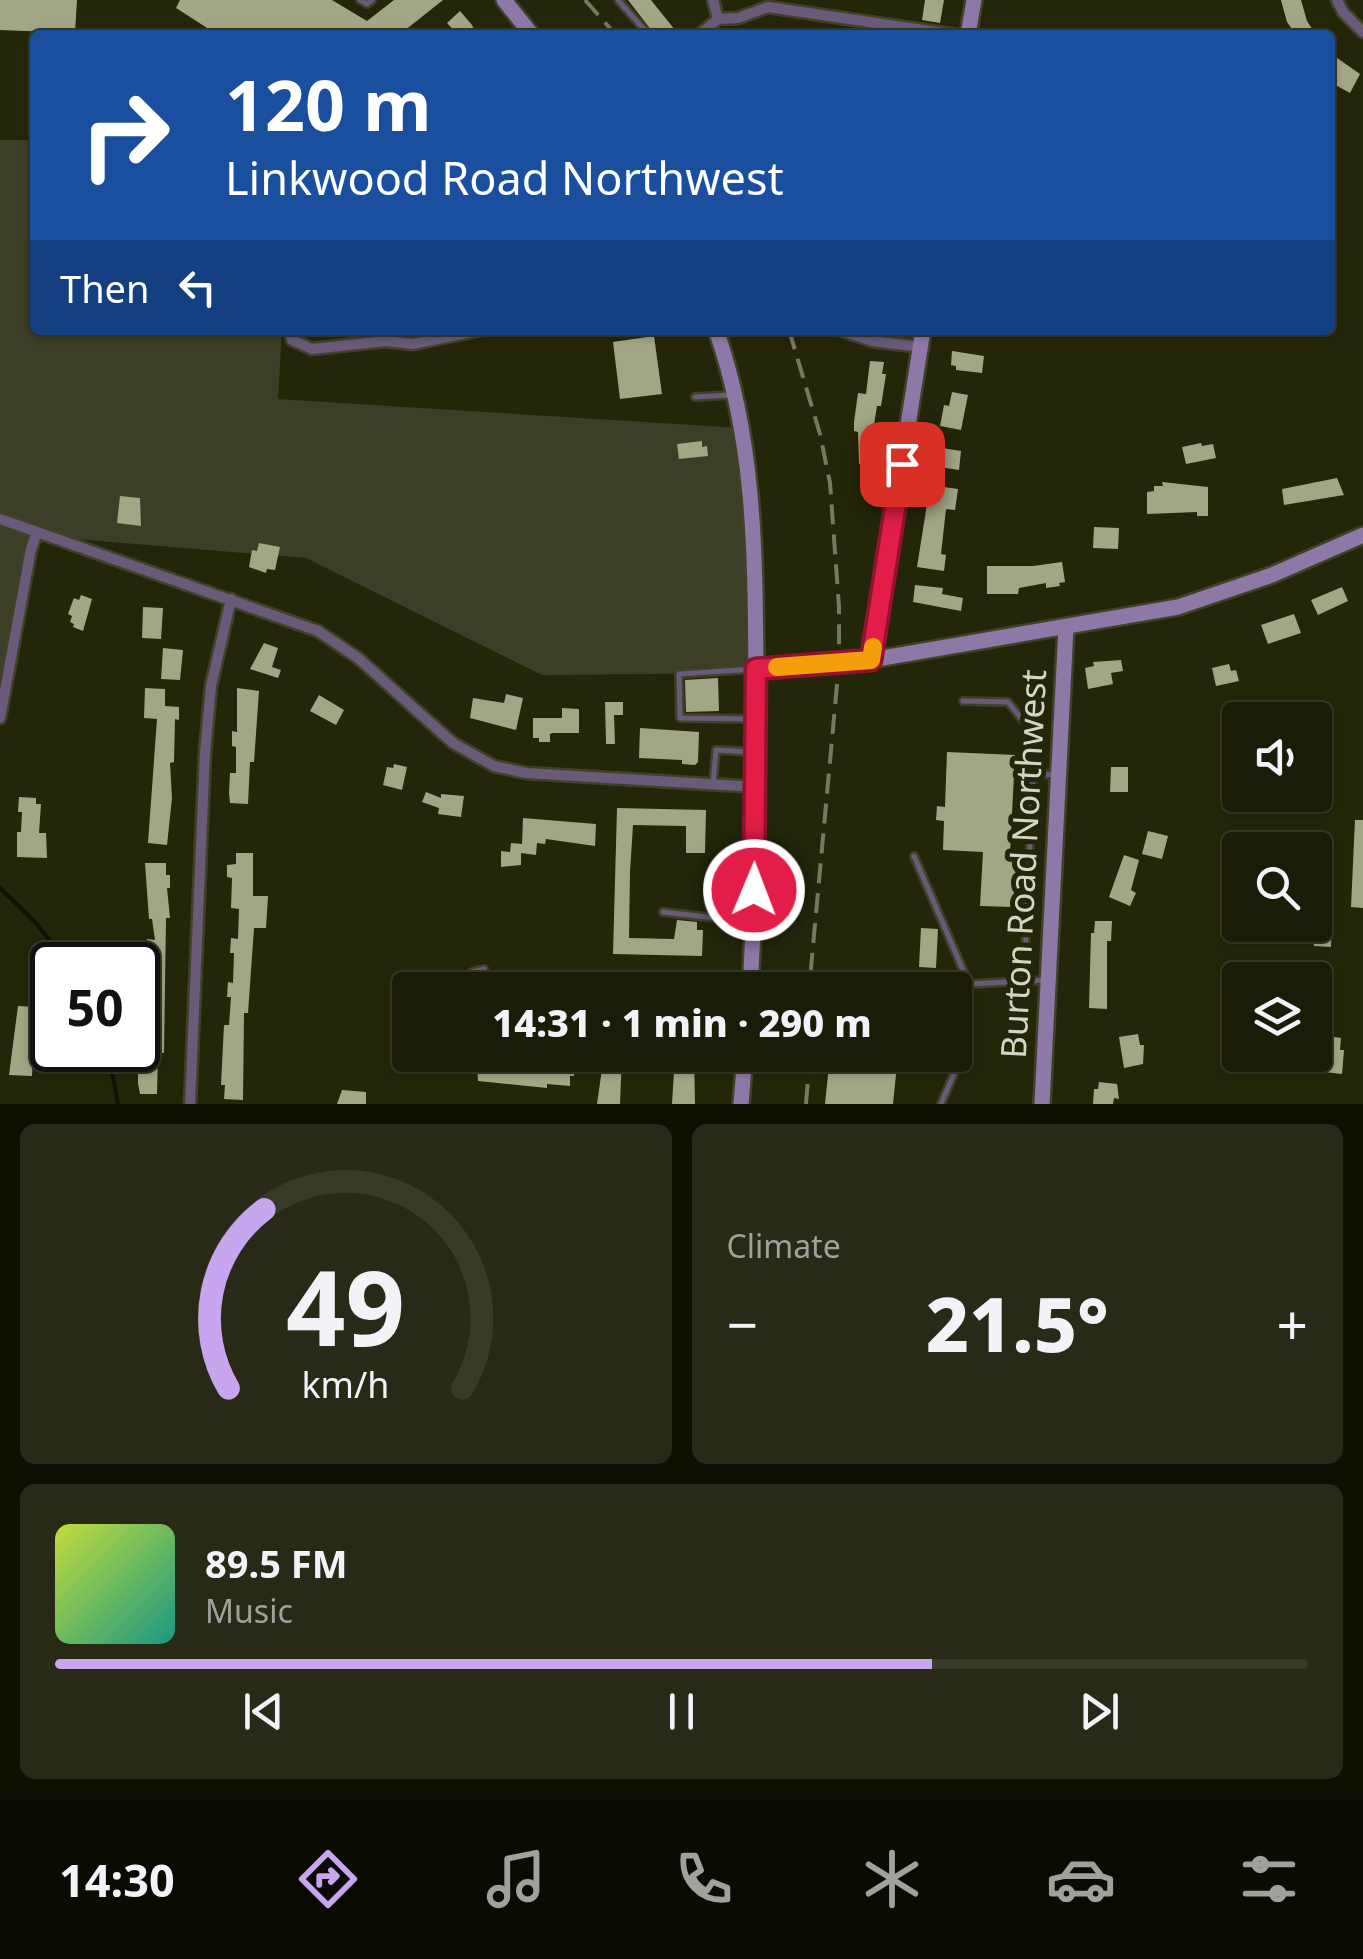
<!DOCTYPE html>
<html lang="en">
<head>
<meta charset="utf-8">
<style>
	:root { --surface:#1b1c08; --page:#282916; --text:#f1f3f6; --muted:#a0a19c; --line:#393a29; --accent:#c8a6ef }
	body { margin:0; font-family:"Noto Sans",sans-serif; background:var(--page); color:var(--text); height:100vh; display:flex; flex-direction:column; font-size:38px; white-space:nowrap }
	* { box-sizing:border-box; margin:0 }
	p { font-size:32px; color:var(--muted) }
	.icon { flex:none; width:55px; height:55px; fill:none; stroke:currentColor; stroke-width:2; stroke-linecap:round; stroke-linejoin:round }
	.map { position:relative; height:1104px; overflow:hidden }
	.side { display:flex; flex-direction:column; gap:20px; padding:20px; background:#0f0f04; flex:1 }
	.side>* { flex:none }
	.banner { position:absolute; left:30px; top:30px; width:1305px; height:305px; border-radius:10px; box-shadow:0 2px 8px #0004,0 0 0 2px var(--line); background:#1a4fa0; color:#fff; overflow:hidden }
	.buttons { position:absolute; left:1222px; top:702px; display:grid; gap:20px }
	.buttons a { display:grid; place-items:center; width:110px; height:110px; border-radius:10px; background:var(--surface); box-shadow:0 2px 8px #0004,0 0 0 2px var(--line); font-size:50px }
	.speed { position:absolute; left:30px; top:942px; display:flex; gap:20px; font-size:50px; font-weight:700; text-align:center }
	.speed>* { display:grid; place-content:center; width:130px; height:130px; border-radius:50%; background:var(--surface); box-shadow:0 2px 8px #0004,0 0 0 2px var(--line); line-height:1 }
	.speed .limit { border:5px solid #111; border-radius:15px; background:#fff; color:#111 }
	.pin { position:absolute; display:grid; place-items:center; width:85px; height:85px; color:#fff; margin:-42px; border-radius:20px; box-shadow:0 5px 15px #0006 }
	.me { position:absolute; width:110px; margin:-55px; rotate:1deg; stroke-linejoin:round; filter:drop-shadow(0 0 8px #0008) }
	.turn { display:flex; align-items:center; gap:35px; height:210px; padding:0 30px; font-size:45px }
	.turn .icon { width:130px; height:130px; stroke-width:2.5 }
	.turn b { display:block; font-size:70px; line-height:85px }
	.then { display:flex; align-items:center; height:95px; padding:0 30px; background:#0003; gap:20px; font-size:38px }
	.big { font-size:75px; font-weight:800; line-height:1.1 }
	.side .widget { flex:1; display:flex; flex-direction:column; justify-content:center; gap:15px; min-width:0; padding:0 35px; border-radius:15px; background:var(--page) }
	.side .dial { align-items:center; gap:0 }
	.dial svg { height:260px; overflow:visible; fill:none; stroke:var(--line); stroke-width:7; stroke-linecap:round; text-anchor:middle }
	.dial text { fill:var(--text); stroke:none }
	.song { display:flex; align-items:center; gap:30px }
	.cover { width:120px; height:120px; border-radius:15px; background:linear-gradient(135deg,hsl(70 70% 55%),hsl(170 70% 35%)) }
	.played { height:10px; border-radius:5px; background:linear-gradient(90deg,var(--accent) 70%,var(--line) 70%) }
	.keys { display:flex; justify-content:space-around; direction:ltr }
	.heat { display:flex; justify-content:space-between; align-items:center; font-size:55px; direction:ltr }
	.side .tiles { flex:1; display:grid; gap:20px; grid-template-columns:1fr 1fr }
	.widget:last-child { grid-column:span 2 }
	.trip { position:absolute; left:392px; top:972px; width:580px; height:100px; border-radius:10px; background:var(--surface); box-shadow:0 2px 8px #0004,0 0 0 2px var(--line); font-weight:800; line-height:100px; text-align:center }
	.tab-bar { display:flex; height:160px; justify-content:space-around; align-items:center; background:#0b0b03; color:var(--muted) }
	.tab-bar .icon { width:70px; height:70px }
	.tab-bar .on { color:var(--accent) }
	.tab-bar b { font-size:45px; color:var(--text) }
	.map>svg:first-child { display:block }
	.green { fill:#3c3e28 }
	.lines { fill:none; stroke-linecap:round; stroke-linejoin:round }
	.stream { stroke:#101100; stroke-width:4 }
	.building { fill:#a2a685 }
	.lane-casing { stroke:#404228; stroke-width:10 }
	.street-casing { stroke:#404228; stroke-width:15 }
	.secondary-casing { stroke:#404228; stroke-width:20 }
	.lane { stroke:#685a78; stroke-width:5 }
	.street { stroke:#685a78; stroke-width:10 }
	.secondary { stroke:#8e78a8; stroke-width:15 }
	.rail { stroke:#767861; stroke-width:4; stroke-dasharray:20 10; stroke-linecap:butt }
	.route-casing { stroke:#92132f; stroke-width:25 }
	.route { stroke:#e11d48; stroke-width:18 }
	.slow { stroke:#f59e0b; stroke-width:18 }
	.labels { text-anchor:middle; stroke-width:10; stroke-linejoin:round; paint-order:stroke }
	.street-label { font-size:35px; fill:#d4d6c5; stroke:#24260a }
</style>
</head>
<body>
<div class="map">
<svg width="1363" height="1104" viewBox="0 0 1363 1104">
	<rect width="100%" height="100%" fill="#24260a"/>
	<path class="green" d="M0 140H35V330H282L278 399 742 428 755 673 542 675 306 558 27 535 0 681Z"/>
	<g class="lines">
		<path class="stream" d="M0 888 35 922 69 965
			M108 1050 118 1104"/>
	</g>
	<path class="building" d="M0 0H77L75 33 0 30Z
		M180 0H332L367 21 394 0H443L399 35H218L176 8Z
		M628 0H651L679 35H655Z
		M925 0H944L940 23 922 20Z
		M1281 0H1301L1307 21 1316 35H1296L1287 22Z
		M460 11 472 25 477 35H458L447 23Z
		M1330 53 1360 74 1350 93 1330 82Z
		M654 336 662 394 620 399 613 342Z
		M952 351 984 356 982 373 956 370V366L951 365Z
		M870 361 884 362 882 374H886L881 406H877L874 425V433L878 434 876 445H871L868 466 859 464 858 432 854 431V422L858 393 866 394Z
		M952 392 968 395 961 430 940 426 944 405 949 406Z
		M702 441V447L707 446 708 456 679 459 677 444Z
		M1201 443 1202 446 1213 444 1216 458 1186 464 1182 447Z
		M936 447 961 451 959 470 932 466 931 450Z
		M1337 478 1344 495 1284 505 1282 489Z
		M1162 482 1208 487V516H1197V512L1147 514V492L1154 491V486H1163Z
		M930 485 958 489 955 510 946 509 941 554 946 555 944 571 917 567Z
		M120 496 140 498 141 526 117 523Z
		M1094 527 1119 528 1118 549 1093 548Z
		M259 543 280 547 275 570 267 569 266 573 249 567 252 550 257 551Z
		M1062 562 1065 582 1059 583 1060 586 1046 588V583L1019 588 1018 594H987V566H1033Z
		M915 585 943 588 942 594 963 598 961 611 913 602Z
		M1342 587 1348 601 1318 615 1311 600Z
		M81 595 92 599 83 631 73 627 74 624 70 622 72 616 68 614 74 598 79 600Z
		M143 607 163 608 161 639 142 638Z
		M1294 614 1301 633 1268 644 1261 625Z
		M264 643 278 648 272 667 281 670 278 678 250 669Z
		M163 648 183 650 180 680 161 679Z
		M1121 660 1123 671 1111 673 1113 684 1088 689 1085 668 1094 666 1093 662Z
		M1229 664 1231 671 1236 670 1239 681 1216 686 1212 668Z
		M718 678 719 711 686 712 685 680Z
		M145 688 165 689V706L179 707V720L175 719 174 762 170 763 172 798 167 845 148 843 157 719 144 718Z
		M237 688 259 691 254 762H250L248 804 230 803 229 793 230 773H236V747L232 746V731L237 732Z
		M506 694 523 698 516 730 470 718 473 698 504 703Z
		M319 695 344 710 336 725 310 711Z
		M605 702H623V715H614L615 744H606Z
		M562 708 579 709V733H553L550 734V742H539V738H533V718H562Z
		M640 728 699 732 698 762 695 765 682 764V760L639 758Z
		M947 752 1015 755 1010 853H1017L1014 907 980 906 983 852 943 850 944 821 936 820 937 806 945 807Z
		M394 764 407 767 402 790 383 785 387 767 393 768Z
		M1111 767H1128V792H1110Z
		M426 792 441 798V794L464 796 461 817 438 814 439 808 422 802Z
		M19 797 36 798V804H41L39 833H46L47 858 17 857V832H21L22 812H18Z
		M617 808 706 810 705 853H686V826L633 825 630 872 629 938 674 939 677 920 697 922V930H703L702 956 613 954Z
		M523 818 596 824 595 846 546 839 545 844 537 843 536 855 521 853V865L501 867V851L510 852 511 843 522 844Z
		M1355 820H1363V908L1351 907Z
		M1148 831 1168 836 1162 859 1142 854Z
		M236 853H253V896H268L266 928H254L248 1013H244L243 1100 224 1099 225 1085H221L224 1025H229L231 997H227L228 982 233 983 234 953H230L231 938 238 939 239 909 231 908 232 878 227 877V865L236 864Z
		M1124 855 1139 860 1131 890 1136 893 1130 906 1109 897Z
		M145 863H166V875H170V888H167L170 918H166L164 1053H158L157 1094H140L138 1083V1066H143L146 1025 147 939 155 940 152 919H149Z
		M1316 920H1332L1331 947 1314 946 1311 926H1316Z
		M1095 921H1112L1111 941H1107V1009L1089 1008 1091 933H1094Z
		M921 928 938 929 936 968 919 967Z
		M18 1006 35 1007 32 1076 9 1075Z
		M1138 1034 1140 1045H1144L1143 1064 1124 1068 1119 1037Z
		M1327 1036 1341 1038 1340 1050H1344L1342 1074 1324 1072Z
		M476 1055H499V1062L551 1065 552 1055H571V1059H575L574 1076H570V1086L547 1084V1088L478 1081Z
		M604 1055H622L620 1104H597Z
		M675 1055H694L695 1104H672Z
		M830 1055H898L893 1104H825Z
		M1099 1082 1117 1084 1119 1099 1114 1098 1113 1104H1093L1094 1089H1098Z
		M342 1090 366 1092V1104H337Z"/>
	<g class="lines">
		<defs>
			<path id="lane" d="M360 0 367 4 372 0
				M618 0 649 35
				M695 397 732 395
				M963 701 1008 702 1033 733V773
				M753 719 680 718 679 674 755 669
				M713 784 716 750 754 752
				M914 856 969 984
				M663 912 751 922
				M1024 980 1033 773 1054 775
				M700 982 747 984
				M459 990 472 972 484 969
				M941 1104 958 1064 969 984 1045 980"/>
			<path id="street" d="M1337 0 1343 12 1363 32
				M718 19 738 18 768 7 957 35
				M699 35 718 19 713 0
				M290 330 292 340 312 349 386 341 413 344 481 330
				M840 330 872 341 921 347
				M0 519 318 631 358 658 453 743 494 766 526 773 757 787
				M0 718 31 549 37 532
				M190 1104 205 752 211 686 231 599"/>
			<path id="secondary" d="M504 0 532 35
				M968 35 974 0
				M716 330C756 443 755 559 756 677 757 781 756 886 750 990
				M871 660 923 330
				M756 669 871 660 1178 607 1272 575 1363 535
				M741 1104 745 1055
				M1042 1104 1066 627"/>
		</defs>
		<use href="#lane" class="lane-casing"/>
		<use href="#street" class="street-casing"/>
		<use href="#secondary" class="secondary-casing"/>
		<use href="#lane" class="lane"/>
		<use href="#street" class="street"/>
		<use href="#secondary" class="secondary"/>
		<path class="rail" d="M585 0 616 35
			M789 330 820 434 830 483 839 607V663L809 990
			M806 1104 810 1055"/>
	</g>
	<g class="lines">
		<defs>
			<path id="route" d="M754 890 756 669 871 660 902 464"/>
		</defs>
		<use href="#route" class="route-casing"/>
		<use href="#route" class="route"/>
		<path class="slow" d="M777 667 871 660 873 647"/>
	</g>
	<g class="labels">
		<g class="street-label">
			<text transform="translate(1024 864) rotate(-87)" y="12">Burton Road Northwest</text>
		</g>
	</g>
</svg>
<div class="buttons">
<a><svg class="icon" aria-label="sound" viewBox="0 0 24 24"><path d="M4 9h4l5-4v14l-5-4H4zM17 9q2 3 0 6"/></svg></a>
<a><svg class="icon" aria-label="search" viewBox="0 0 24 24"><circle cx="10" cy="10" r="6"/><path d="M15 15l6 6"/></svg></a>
<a><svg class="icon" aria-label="layers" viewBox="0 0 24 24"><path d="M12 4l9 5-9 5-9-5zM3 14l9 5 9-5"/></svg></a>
</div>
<div class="speed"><div class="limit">50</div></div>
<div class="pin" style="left:902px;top:464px;background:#d93025"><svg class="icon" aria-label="arrive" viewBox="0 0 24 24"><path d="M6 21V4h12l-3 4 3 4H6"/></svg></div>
<svg class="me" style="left:754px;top:890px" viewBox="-20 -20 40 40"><circle r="17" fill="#e11d48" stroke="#fff" stroke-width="3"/><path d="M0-11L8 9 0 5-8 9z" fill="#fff"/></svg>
<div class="trip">14:31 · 1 min · 290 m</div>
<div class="banner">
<div class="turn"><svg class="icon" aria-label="right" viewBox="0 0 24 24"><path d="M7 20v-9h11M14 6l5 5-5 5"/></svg><div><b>120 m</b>Linkwood Road Northwest</div></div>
<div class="then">Then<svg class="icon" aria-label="left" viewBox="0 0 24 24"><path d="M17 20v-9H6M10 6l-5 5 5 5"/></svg></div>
</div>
</div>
<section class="side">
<div class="tiles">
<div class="widget dial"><svg viewBox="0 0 100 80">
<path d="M14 69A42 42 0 1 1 86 69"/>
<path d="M14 69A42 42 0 0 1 25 14" stroke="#c8a6ef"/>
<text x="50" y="56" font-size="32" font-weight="700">49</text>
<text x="50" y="72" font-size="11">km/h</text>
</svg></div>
<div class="widget"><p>Climate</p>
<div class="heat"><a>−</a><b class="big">21.5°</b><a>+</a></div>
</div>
<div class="widget">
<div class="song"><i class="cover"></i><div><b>89.5 FM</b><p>Music</p></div></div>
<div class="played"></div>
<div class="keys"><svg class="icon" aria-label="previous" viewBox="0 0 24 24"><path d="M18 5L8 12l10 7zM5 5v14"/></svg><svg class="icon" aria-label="pause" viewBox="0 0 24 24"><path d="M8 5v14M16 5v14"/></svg><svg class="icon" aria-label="next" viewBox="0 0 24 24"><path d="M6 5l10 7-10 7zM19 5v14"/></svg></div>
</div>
</div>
</section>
<nav class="tab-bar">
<b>14:30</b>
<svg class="icon on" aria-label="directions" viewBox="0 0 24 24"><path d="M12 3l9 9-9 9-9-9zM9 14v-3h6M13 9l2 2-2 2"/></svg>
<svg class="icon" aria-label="music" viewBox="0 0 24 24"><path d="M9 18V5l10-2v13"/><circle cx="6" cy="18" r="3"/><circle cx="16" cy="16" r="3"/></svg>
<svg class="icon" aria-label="phone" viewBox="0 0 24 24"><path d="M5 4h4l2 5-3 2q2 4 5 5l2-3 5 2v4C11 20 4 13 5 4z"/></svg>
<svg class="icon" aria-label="climate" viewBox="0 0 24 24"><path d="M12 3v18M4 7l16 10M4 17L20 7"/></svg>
<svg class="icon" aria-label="car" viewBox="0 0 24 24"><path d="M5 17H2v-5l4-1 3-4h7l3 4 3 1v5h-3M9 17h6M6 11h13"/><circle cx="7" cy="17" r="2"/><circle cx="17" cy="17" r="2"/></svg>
<svg class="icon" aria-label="filters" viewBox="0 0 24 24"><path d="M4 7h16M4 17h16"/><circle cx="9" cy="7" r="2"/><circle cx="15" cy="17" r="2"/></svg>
</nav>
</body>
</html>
